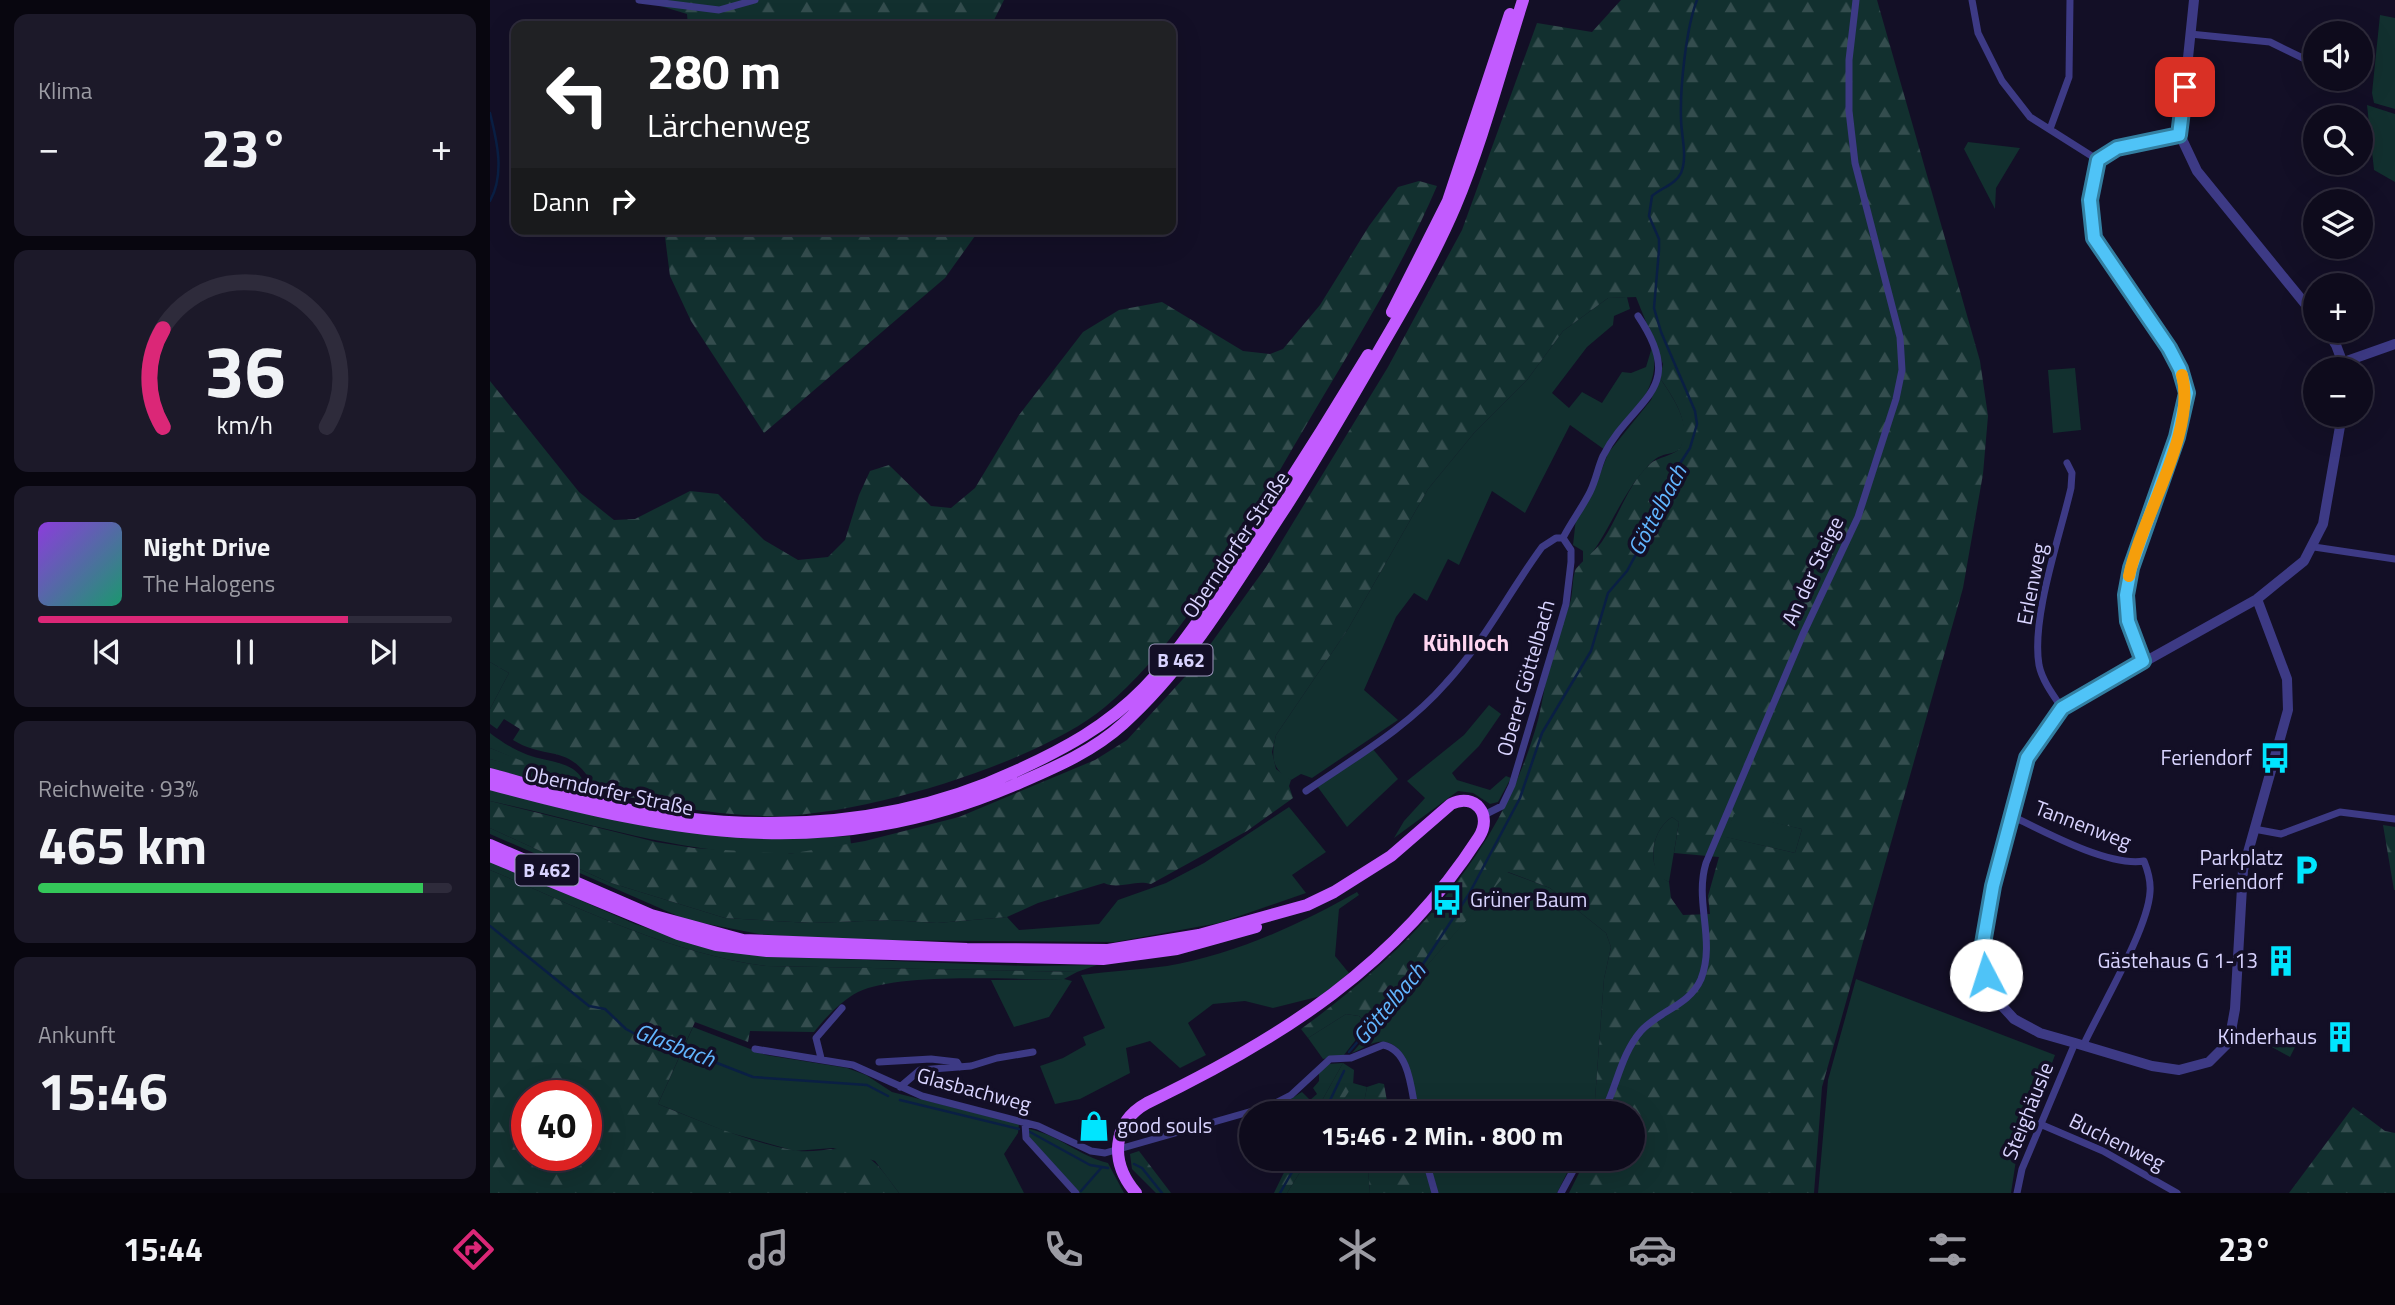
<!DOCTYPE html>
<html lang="de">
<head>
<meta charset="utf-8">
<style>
	:root { --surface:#0e0b1c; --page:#1c1929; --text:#f1f3f6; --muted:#9b9ba3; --line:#2e2b3b; --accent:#db2777 }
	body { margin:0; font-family:"Titillium Web",sans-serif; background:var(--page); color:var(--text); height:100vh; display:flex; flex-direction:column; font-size:26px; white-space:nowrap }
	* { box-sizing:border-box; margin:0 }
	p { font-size:23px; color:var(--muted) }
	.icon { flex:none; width:38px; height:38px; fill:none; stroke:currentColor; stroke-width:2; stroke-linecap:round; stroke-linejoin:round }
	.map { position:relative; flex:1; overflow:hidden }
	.details { display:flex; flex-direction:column; gap:14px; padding:14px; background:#08060f; width:490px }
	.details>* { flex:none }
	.hud { position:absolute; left:21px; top:21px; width:665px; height:214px; border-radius:14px; box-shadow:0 7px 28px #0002,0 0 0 2px var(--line); background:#202124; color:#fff; overflow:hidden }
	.buttons { position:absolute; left:1813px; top:21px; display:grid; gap:14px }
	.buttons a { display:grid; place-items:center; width:70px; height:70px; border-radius:50%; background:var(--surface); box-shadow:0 7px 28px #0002,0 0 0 2px var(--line); font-size:35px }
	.speed { position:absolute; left:21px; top:1080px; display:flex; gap:14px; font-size:35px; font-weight:700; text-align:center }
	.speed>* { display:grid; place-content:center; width:91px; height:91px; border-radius:50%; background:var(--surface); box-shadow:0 7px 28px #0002,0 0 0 2px var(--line); line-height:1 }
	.speed .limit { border:10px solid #d22; background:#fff; color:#111 }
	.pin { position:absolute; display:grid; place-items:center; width:60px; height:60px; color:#fff; margin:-30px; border-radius:14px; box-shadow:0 4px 10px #0006 }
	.me { position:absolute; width:77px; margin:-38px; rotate:355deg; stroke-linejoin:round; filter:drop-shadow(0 0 5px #0008) }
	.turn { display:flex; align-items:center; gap:24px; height:147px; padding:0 21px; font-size:32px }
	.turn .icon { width:91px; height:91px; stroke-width:2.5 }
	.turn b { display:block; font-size:49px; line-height:60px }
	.then { display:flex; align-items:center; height:66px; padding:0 21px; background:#0003; gap:14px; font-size:26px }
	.big { font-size:52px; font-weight:700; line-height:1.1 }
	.details .card { flex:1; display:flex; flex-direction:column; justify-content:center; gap:10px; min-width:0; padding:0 24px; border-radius:14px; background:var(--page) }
	.details .dial { align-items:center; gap:0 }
	.dial svg { height:182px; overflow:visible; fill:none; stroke:var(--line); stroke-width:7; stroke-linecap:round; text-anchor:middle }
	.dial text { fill:var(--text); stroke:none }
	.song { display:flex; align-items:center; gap:21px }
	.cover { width:84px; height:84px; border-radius:10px; background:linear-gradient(135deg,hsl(270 70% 55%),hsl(160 70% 35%)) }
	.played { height:7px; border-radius:4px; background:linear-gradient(90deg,var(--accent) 75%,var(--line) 75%) }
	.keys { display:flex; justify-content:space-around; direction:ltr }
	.heat { display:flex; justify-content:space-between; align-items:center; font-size:38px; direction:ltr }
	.charge { height:10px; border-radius:5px; background:linear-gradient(90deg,#34c759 93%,var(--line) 0) }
	.trip { position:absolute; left:749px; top:1101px; width:406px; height:70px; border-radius:35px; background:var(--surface); box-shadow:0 7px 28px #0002,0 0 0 2px var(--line); font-weight:700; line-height:70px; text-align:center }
	.tab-bar { display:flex; height:112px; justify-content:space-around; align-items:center; background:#06040b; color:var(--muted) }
	.tab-bar .icon { width:49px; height:49px }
	.tab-bar .active { color:var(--accent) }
	.tab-bar b { font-size:32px; color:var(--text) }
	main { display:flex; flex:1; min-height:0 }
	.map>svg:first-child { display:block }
	.green { fill:#12302f }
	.forest { fill:url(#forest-firs); fill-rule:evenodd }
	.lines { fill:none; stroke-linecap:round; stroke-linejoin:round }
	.stream { stroke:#0a1f44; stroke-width:2.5 }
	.minor { stroke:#3d3a85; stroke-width:7 }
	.tertiary { stroke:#3d3a85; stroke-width:10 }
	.primary { stroke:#c25bff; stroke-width:12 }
	.route-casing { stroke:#337fa1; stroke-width:18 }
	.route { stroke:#4fc3f7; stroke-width:12 }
	.slow { stroke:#f59e0b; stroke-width:12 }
	.labels { text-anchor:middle; stroke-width:7; stroke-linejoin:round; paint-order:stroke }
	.shield { fill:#130f26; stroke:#9e99be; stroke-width:2 }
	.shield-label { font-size:19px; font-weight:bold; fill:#d9d4ff }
	.street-label { font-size:21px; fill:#d9d4ff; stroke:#130f26 }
	.poi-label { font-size:21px; fill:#d9d4ff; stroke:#130f26; text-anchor:end }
	.water-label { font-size:23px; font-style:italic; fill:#62b6ff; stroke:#130f26 }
	.neighbourhood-label { font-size:23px; font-weight:bold; fill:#ffd6f0; stroke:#130f26 }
</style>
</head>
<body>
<main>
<section class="details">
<div class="card"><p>Klima</p>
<div class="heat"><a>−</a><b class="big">23°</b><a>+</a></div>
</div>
<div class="card dial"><svg viewBox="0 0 100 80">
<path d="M14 69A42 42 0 1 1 86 69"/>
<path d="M14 69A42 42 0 0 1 14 26" stroke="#db2777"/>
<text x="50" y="56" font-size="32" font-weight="700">36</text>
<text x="50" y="72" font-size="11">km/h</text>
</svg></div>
<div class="card">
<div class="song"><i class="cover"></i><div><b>Night Drive</b><p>The Halogens</p></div></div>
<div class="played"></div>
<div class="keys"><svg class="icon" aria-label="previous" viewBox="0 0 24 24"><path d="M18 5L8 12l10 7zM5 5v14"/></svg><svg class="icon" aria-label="pause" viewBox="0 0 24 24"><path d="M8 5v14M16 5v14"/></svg><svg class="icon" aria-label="next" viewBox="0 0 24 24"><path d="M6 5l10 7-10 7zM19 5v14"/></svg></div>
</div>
<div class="card"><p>Reichweite · 93%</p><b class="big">465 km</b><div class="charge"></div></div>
<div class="card"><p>Ankunft</p><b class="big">15:46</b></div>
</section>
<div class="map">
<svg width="1905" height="1193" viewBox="0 0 1905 1193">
	<defs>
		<pattern id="forest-firs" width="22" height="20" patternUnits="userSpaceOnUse" patternTransform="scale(1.75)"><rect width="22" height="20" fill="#12302f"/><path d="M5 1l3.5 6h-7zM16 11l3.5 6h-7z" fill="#344d4e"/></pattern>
	</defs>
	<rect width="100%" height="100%" fill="#130f26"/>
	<path class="green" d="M1890 15 1905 18V109L1884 103 1882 93Z
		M1877 105 1905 114V182L1884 170Z
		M1478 142 1530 148 1506 188 1505 209 1474 149Z
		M1137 297 1140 309 1124 316 1123 325 1097 347 1062 393 1079 408 1092 392 1112 403 1132 372 1141 373 1156 367 1162 347C1174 387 1137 420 1115 450L1080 425 1035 513 1002 491 969 565 958 559 937 601 924 593 906 617 874 690 908 720 822 778 811 774 801 780C781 770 781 755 786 735L858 629 938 489 984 433 1037 380 1073 331 1118 298Z
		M1585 368 1591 430 1563 433 1558 370Z
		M1170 378C1182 396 1203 425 1191 447 1187 454 1177 453 1171 456 1163 459 1157 467 1151 474 1129 500 1118 535 1093 565V551L1083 545 1086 518 1109 477 1118 453 1161 400Z
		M0 662 19 673 0 709Z
		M999 705 1011 714 989 746 962 773 967 780 1000 790 1016 776 1021 778 1008 802 1000 804 983 793 968 791 904 838 914 821 935 798 917 781 974 735Z
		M0 733C12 742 24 750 38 755 60 763 96 761 95 794L0 768V759L61 774 0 748Z
		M882 748 908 779 857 827 827 786Z
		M0 789C125 824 229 846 360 836L361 844C340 847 318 853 297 854 194 856 99 822 0 801Z
		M799 807 836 852 802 875 816 893 729 923 625 942 354 940 269 934 197 920 0 834V828L118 882 235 918 321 923 400 920 447 923 517 917 529 930 609 924 628 900 676 883 714 863Z
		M1244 813 1312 829 1305 853 1235 837Z
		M1182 817 1189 822 1179 882 1169 877C1158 858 1163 829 1182 817Z
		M0 861 145 924 204 944 269 956 537 966 607 965 587 972 276 966C178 953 90 908 0 870Z
		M1017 872 1060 888 1116 933 1121 947 1114 979 1104 1113H929C924 1092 920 1037 888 1042 880 1043 870 1050 862 1053Z
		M867 892 869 895 849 909 845 956 859 973 831 996 783 1008 755 1001 723 1004 698 1023 716 1055 690 1068 660 1041 636 1048 640 1073 590 1099 565 1104 550 1066 573 1058 596 1045 593 1037 615 1028 591 975C620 971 648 970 677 966 743 955 809 925 867 892Z
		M574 979 582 981 559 1017 524 1027 501 980Z
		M1366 979 1565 1055 1526 1160 1521 1193H1328L1338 1080Z
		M856 1014 869 1016 878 1024 854 1055 833 1059 818 1038Z
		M203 1027 276 1055 357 1068 376 1075 402 1092 529 1124 528 1133 514 1154 534 1193H409L385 1161 343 1148 305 1151 237 1132 168 1104Z
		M1786 1037 1805 1047 1800 1057 1780 1046Z
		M853 1063 825 1113H788L784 1109 812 1092 820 1100 827 1094 823 1088 829 1081V1072L837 1064Z
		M863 1083 877 1087 872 1113H846Z
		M539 1129C569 1135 589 1156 618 1163L634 1193H590L539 1137Z
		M818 1159H877L880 1193H797Z
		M938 1159H1084L1067 1193H947Z"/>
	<path class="forest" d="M151 0H514L501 26H198L197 14Z
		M1131 0H1387L1490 361 1498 416 1493 474 1473 588 1332 1087 1324 1193H1079L1096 1159 1143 1158V1113H1104L1114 979 1121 947 1116 933 1060 888 1018 872 883 1028 869 1016 856 1014 818 1038 811 1029C920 950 1012 853 1048 720 1053 700 1056 678 1061 658 1066 639 1074 621 1080 603 1083 593 1082 581 1085 571 1088 564 1107 550 1113 540 1129 516 1138 484 1160 464 1167 457 1188 455 1191 446 1201 422 1183 397 1170 378L1173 364 1146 297 1118 298 1073 331 1037 380 984 433 938 489 858 629 786 735 782 752 786 769 801 780 799 786 803 798 757 831 661 884C644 879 630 890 614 883L548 903 517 917 447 923 400 920 321 923 235 918 118 882 0 828V801L166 842 204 848 299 854 375 841 469 817 605 760 637 740 704 667 776 567 898 367 972 230 1047 23 1102 32ZM1244 814 1312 829 1305 853 1236 837ZM1182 817 1189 822 1184 853 1229 857 1218 896 1220 914 1193 915 1181 898 1179 882C1154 870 1161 830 1182 817Z
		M929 181 947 186C910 273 858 353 811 434 758 524 695 640 615 707 547 764 361 820 272 816 215 814 161 803 106 789 79 741 59 762 23 740L30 729 14 719 7 729 0 724V709L19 673 0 662V381L89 492 124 520 145 519 200 491 228 494 274 540 308 560 338 557 355 540 369 495 380 471 399 465 441 506 461 508 485 488 529 415 593 332 629 310 672 302 753 351 780 354 793 349 830 305 879 226 908 187Z
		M180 229H490L455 278 274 433 201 321 180 276 175 237Z
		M0 748 57 771 61 774 58 776 0 759Z
		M1893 825 1905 827V890H1904Z
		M0 870C90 908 178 953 276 966L587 972 574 979C524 980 410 972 368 992 352 1000 335 1018 324 1032L260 1031 258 1042 205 1022 168 1104C212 1122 256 1141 302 1150 324 1155 345 1144 367 1152 387 1159 396 1176 409 1193H0ZM37 1096H96V1155H37Z
		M853 1063 864 1070 863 1085 845 1113H825Z
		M889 1083 894 1084 899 1113H872L877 1087Z
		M1863 1107 1895 1131 1905 1133V1193H1799Z
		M649 1151 681 1193H666L642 1169 640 1154Z
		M801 1158 818 1159 797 1193H784Z
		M877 1159H932L943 1193H880Z"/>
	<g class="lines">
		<path class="stream" d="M0 113C7 141 15 174 0 201
			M0 926 99 1006 115 1009 136 1029 149 1036 170 1035 209 1056 263 1077 377 1085 398 1096
			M859 1052 933 964 979 894 1030 798 1052 733 1101 651 1118 593 1137 571 1151 545 1180 479 1200 448 1207 424 1205 411 1171 332 1164 308 1169 250V239L1159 216 1162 196C1171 188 1186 184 1191 173 1198 156 1191 136 1191 118 1190 88 1196 28 1207 0
			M410 1100 529 1129
			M834 1113 854 1071
			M540 1132 600 1165 618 1168
			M644 1164 652 1168 672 1193
			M591 1191 612 1167
			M790 1193 810 1158"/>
		<path class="minor" d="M149 0 229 10 265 0
			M1482 0 1488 33 1512 81 1540 117 1608 160
			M1700 34 1780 42 1825 64
			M1560 129 1579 77 1580 0
			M1073 538C1081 522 1092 508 1100 492 1106 480 1108 467 1113 456 1143 397 1199 392 1148 316
			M1824 547 1905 559
			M1653 661 1638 621 1636 595 1641 568 1687 437 1697 393 1691 369 1679 348 1604 238 1600 200 1608 160 1627 148 1690 135
			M1572 708C1563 695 1552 680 1549 665 1541 618 1570 536 1581 488L1582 473 1577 463
			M816 791C864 758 917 728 956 683 994 642 1019 592 1052 547L1066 538H1073L1081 550V562L1076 604 1022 785 1012 806 994 815
			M1520 815C1553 831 1618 867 1654 861 1658 871 1661 881 1660 892 1658 929 1610 1009 1593 1046
			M1764 829 1791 834 1850 812 1905 819
			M265 1049 363 1065 432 1096 548 1126 601 1151 615 1153 780 1106 801 1095 840 1059 861 1058 893 1045C920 1050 921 1090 926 1113
			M331 1058 326 1038 352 1008
			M389 1062 441 1059 467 1062 470 1067
			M410 1087 430 1070 481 1066 507 1058 543 1052
			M1113 1113C1127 1086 1131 1054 1151 1031 1169 1011 1200 1005 1211 979 1226 940 1204 902 1216 863L1313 634 1368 517 1406 399 1412 370 1410 337 1365 163 1359 111V60L1366 0
			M535 1123 536 1138 586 1193
			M1550 1124 1613 1151 1687 1193
			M935 1158 945 1193
			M1071 1193 1090 1158
			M1527 1193 1532 1169 1585 1043"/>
		<path class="tertiary" d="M1704 0 1690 135 1707 171 1825 316
			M1837 331 1846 345 1855 369
			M1854 362 1905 344
			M1767 599 1797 679 1798 710 1753 870 1745 1009 1739 1042 1719 1062 1689 1070 1662 1066 1585 1043 1550 1033 1524 1019 1501 994 1491 955 1503 886 1537 758 1572 708 1767 599 1814 561 1833 524 1852 415"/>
		<path class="primary" d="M902 312 958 201 1020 14
			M0 774C35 783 71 795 106 803 247 834 393 833 526 771 574 749 617 726 654 688 693 648 724 598 755 550 797 486 838 421 878 355
			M0 784C184 834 339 863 522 786 561 769 601 753 633 724 700 664 746 582 795 508 829 455 860 401 891 347 918 301 944 256 965 207 993 140 1011 69 1033 0
			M0 845 161 915 253 940 477 949 618 950 709 935 817 905 844 892 901 856 961 804C985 792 1003 815 989 837 906 966 792 1038 657 1103 621 1123 620 1163 646 1193
			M0 856 188 934 226 945 277 951 613 959 687 949 766 927"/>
	</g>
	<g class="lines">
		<defs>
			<path id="route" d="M1496 975 1491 955 1503 886 1537 758 1572 708 1653 661 1638 621 1636 595 1641 568 1687 437 1697 393 1690 369 1679 348 1604 238 1600 200 1608 160 1627 148 1689 135 1695 87"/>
		</defs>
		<use href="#route" class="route-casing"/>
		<use href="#route" class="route"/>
		<path class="slow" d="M1639 576C1651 518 1707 432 1692 375"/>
	</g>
	<defs>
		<symbol id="bus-bare" viewBox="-9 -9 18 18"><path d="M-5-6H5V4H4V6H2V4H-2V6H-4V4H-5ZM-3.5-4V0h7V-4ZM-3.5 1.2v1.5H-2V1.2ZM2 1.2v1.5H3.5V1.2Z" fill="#00e5ff" stroke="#130f26" stroke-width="2.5" paint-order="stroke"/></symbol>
		<symbol id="parking-bare" viewBox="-9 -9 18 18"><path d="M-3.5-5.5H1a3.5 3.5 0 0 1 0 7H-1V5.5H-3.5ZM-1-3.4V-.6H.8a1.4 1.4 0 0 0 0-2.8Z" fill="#00e5ff" stroke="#130f26" stroke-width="2.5" paint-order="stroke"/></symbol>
		<symbol id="building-bare" viewBox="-9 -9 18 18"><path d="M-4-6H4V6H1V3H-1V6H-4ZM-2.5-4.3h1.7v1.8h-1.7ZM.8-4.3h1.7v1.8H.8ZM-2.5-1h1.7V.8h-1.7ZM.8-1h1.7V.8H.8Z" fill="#00e5ff" stroke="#130f26" stroke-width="2.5" paint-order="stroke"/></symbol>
		<symbol id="shop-bare" viewBox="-9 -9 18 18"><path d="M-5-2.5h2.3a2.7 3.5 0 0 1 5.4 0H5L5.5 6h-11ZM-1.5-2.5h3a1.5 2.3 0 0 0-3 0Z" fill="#00e5ff" stroke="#130f26" stroke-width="2.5" paint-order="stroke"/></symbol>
	</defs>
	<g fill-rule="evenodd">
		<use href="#bus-bare" x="1763" y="736" width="44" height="44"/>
		<use href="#parking-bare" x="1794" y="848" width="44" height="44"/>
		<use href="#bus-bare" x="935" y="878" width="44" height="44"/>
		<use href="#building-bare" x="1769" y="939" width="44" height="44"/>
		<use href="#building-bare" x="1828" y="1015" width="44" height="44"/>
		<use href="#shop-bare" x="582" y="1104" width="44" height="44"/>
	</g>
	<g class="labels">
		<g class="shield">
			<rect x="659.5" y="644.5" width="63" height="31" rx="5"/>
			<rect x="25.5" y="854.5" width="63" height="31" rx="5"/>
		</g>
		<g class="shield-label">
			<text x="691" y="667">B 462</text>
			<text x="57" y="877">B 462</text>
		</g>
		<g class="street-label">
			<text transform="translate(746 545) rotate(-56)" y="7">Oberndorfer Straße</text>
			<text transform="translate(1323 571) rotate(-65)" y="7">An der Steige</text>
			<text transform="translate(1542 584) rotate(-79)" y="7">Erlenweg</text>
			<text transform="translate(1036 678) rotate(-74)" y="7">Oberer Göttelbach</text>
			<text transform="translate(119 791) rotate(12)" y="7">Oberndorfer Straße</text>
			<text transform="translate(1593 825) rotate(21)" y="7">Tannenweg</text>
			<text transform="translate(484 1090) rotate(15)" y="7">Glasbachweg</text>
			<text transform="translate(1538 1111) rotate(-68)" y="7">Steighäusle</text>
			<text transform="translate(1627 1142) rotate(26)" y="7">Buchenweg</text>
		</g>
		<g class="poi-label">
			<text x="1762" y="765">Feriendorf</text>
			<text x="1793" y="865">Parkplatz<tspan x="1793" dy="24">Feriendorf</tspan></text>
			<text x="980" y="907" text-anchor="start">Grüner Baum</text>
			<text x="1768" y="968">Gästehaus G 1-13</text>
			<text x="1827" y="1044">Kinderhaus</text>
			<text x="627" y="1133" text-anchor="start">good souls</text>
		</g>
		<g class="water-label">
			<text transform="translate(1167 510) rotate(-62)" y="8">Göttelbach</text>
			<text transform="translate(899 1004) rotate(-50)" y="8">Göttelbach</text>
			<text transform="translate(185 1045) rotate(21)" y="8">Glasbach</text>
		</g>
		<g class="neighbourhood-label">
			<text x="976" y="651">Kühlloch</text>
		</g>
	</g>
</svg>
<div class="buttons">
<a><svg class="icon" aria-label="sound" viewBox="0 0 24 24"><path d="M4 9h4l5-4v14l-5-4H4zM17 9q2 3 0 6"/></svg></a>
<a><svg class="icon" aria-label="search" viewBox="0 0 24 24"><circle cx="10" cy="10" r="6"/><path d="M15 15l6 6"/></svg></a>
<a><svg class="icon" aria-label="layers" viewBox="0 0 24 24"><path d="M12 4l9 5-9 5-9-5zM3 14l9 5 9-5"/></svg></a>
<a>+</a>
<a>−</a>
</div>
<div class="speed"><div class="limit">40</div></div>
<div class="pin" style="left:1695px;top:87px;background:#d93025"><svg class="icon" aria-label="arrive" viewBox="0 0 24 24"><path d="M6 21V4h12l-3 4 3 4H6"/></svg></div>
<svg class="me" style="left:1496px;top:975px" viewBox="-20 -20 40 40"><circle r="19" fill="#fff"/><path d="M0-13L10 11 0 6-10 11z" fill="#4fc3f7"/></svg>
<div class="trip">15:46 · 2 Min. · 800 m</div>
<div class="hud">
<div class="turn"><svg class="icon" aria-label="left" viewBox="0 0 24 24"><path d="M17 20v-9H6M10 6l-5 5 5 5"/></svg><div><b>280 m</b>Lärchenweg</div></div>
<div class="then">Dann<svg class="icon" aria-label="right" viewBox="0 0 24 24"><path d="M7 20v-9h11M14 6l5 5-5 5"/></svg></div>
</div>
</div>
</main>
<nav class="tab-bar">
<b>15:44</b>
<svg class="icon active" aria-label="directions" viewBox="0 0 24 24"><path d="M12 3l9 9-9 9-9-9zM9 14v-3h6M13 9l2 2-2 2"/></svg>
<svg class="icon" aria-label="music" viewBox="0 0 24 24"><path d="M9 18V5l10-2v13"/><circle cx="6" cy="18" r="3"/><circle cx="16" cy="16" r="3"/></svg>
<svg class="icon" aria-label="phone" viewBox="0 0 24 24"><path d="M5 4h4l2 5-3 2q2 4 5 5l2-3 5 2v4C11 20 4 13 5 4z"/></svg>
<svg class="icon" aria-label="climate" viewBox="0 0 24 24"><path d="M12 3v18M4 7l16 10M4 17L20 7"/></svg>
<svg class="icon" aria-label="car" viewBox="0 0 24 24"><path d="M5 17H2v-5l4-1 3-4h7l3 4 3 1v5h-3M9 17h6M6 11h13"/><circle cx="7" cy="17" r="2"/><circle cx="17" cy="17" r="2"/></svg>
<svg class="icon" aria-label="filters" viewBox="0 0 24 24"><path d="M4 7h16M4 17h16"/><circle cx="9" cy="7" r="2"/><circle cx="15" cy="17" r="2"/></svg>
<b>23°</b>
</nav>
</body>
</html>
